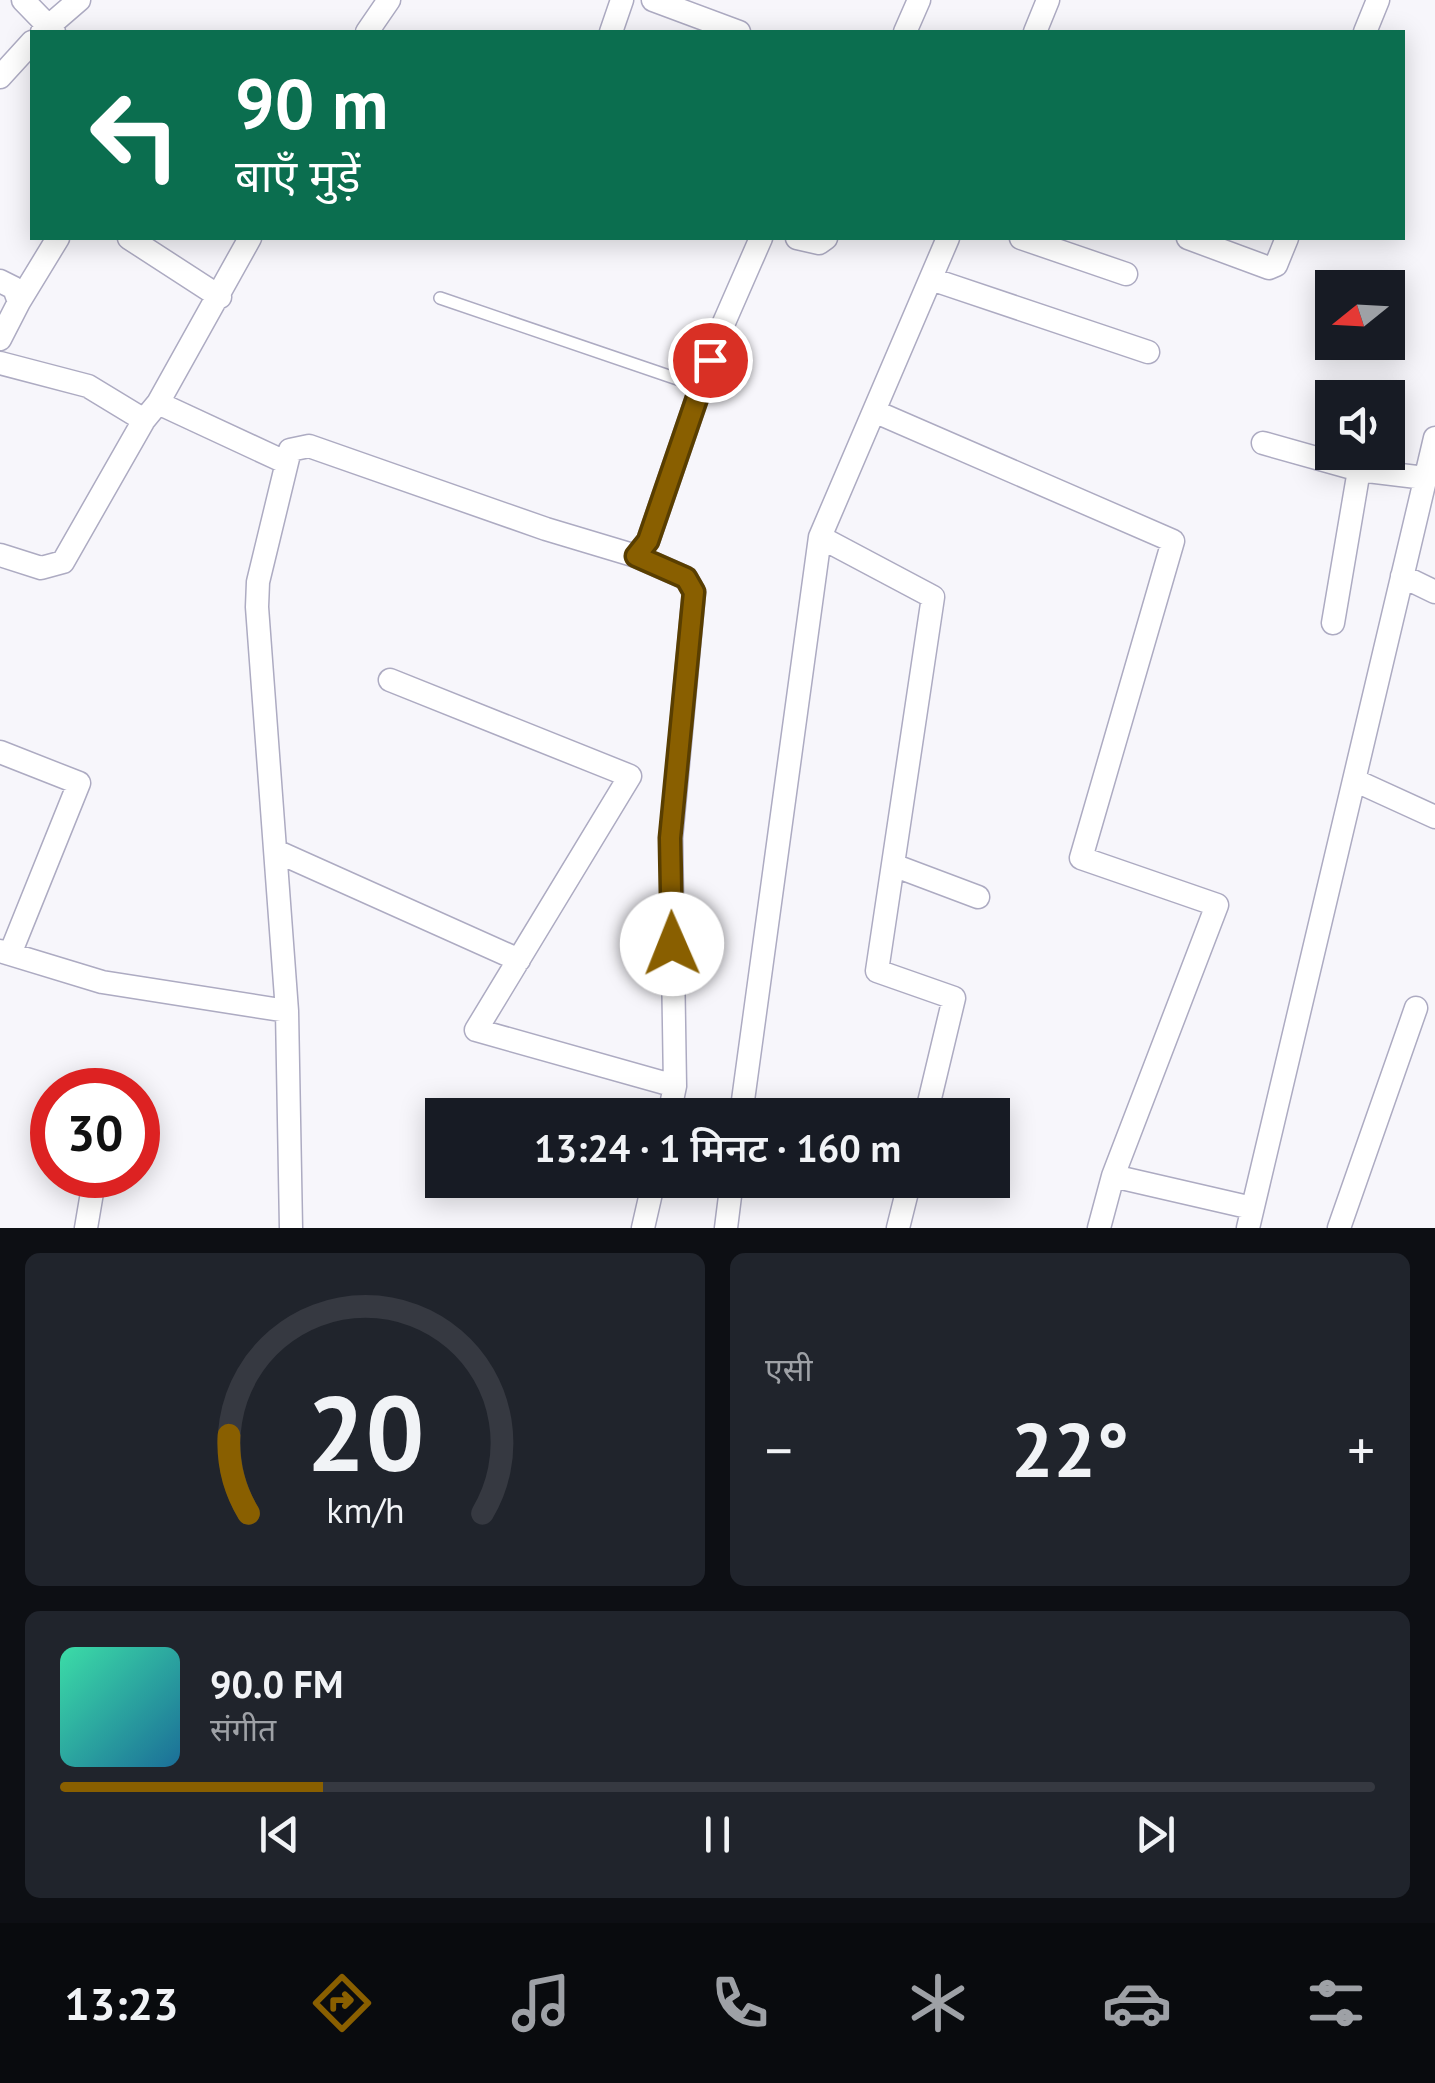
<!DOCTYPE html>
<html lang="hi">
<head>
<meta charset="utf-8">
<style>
	:root { --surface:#171b24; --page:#20242c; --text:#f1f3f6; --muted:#9ea1a6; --line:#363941; --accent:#895f00 }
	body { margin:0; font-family:"PT Sans","Noto Sans Devanagari",sans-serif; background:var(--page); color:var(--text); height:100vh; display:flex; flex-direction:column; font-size:38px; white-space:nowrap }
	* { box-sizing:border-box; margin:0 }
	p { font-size:32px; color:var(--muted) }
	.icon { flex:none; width:55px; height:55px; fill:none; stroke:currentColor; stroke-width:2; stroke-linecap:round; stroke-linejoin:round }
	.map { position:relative; height:1228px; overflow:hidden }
	.side { display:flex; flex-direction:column; gap:25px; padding:25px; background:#0d0f14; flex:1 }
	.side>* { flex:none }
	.top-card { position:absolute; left:30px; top:30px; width:1375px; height:210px; border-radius:0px; box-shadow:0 5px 25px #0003; background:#0b6e4f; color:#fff; overflow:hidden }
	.needle { width:65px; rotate:252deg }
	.fabs { position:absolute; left:1315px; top:270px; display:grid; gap:20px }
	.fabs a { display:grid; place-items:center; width:90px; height:90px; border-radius:0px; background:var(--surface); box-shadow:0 5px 25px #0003; font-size:50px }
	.speed { position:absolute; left:30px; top:1068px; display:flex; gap:20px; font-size:50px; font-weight:700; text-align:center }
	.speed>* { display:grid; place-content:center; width:130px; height:130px; border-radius:50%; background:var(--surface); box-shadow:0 5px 25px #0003; line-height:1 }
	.speed .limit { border:15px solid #d22; background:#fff; color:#111 }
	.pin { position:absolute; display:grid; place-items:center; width:85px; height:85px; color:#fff; margin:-42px; border:5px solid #fff; border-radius:50%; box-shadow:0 2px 10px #0007 }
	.me { position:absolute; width:110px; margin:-55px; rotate:359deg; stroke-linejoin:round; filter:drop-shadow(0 0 8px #0008) }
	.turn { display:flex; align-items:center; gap:35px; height:210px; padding:0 40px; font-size:45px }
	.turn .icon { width:130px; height:130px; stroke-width:2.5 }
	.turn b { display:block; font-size:70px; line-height:85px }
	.big { font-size:75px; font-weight:600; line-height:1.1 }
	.side .card { flex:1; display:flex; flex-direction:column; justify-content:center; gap:15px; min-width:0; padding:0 35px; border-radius:15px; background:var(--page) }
	.side .dial { align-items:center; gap:0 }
	.dial svg { height:260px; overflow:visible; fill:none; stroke:var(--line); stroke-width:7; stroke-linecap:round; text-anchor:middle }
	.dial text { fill:var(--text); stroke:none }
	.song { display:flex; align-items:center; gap:30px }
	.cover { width:120px; height:120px; border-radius:15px; background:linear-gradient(135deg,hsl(160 70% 55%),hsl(200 70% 35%)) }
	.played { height:10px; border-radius:5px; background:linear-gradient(90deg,var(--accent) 20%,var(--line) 20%) }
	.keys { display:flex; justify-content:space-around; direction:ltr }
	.heat { display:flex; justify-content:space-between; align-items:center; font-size:55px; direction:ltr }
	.side .tiles { flex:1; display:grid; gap:25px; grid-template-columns:1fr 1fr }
	.card:last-child { grid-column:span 2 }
	.trip { position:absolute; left:425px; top:1098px; width:585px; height:100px; border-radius:0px; background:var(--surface); box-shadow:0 5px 25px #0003; font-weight:600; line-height:100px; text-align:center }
	.tabs { display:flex; height:160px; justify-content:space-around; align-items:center; background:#090b0e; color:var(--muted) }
	.tabs .icon { width:70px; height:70px }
	.tabs .selected { color:var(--accent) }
	.tabs b { font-size:45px; color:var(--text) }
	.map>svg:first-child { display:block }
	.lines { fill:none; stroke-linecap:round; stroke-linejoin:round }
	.lane-casing { stroke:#adabc2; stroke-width:14 }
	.street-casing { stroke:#adabc2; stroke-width:25 }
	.lane { stroke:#fff; stroke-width:11 }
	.street { stroke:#fff; stroke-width:22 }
	.route-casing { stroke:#593e00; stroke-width:25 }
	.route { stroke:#895f00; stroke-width:18 }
</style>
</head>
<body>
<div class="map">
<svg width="1435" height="1228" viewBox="0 0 1435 1228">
	<rect width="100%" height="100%" fill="#f7f6fb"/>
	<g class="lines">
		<defs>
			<path id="lane" d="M440 298 701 387"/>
			<path id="street" d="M23 0 54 32
				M653 0 739 32
				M42 32 79 0
				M367 32 389 0
				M611 32 622 0
				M905 32 919 0
				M1035 32 1048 0
				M1365 32 1378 0
				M0 77 32 42
				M129 238 220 297
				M797 238 819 243 826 238
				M1021 238 1126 274
				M1188 238 1269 268 1276 265 1287 238
				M931 279 1148 352
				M0 281 14 288 19 302 0 339
				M19 302 58 238
				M0 363 88 386 144 420
				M158 403 250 238
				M876 412 1173 541 1081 858 1217 905 1113 1176 1252 1208
				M1263 443 1359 470 1425 478
				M820 537 933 597 877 971 954 998 926 1115
				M0 555 41 568 63 562 144 420 158 403 285 462
				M636 556 686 578 694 592 671 838 675 1086 669 1115
				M1402 576 1435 592
				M1333 623 1359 470
				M390 680 630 776 476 1030 675 1086
				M0 752 79 783 10 954
				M1354 780 1435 817
				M278 852 519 960
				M893 865 978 897
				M0 951 102 982 287 1011
				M741 1115 820 537 948 238
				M86 1228 95 1175
				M291 1228 287 1011 257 607 258 582 290 450 309 446 546 529 636 556 648 541 719 334 761 238
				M643 1228 654 1180
				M726 1228 732 1180
				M898 1228 910 1180
				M1099 1228 1113 1176
				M1248 1228 1435 438
				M1339 1228 1416 1008"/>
		</defs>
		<use href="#lane" class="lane-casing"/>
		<use href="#street" class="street-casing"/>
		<use href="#lane" class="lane"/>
		<use href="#street" class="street"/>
	</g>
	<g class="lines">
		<defs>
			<path id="route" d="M672 944 670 838 694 592 686 578 636 556 648 541 710 360"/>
		</defs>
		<use href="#route" class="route-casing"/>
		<use href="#route" class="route"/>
	</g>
</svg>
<div class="fabs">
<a><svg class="needle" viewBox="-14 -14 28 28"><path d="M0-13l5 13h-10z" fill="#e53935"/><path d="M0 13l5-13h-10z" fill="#9ea1a6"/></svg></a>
<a><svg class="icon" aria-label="sound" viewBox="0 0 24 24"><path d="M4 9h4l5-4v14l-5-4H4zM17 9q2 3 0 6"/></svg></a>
</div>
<div class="speed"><div class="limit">30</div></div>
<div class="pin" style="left:710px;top:360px;background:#d93025"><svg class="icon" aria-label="arrive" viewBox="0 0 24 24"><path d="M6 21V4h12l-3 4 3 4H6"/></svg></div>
<svg class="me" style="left:672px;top:944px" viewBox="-20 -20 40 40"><circle r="19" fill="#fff"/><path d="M0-13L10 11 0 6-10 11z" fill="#895f00"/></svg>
<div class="trip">13:24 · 1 मिनट · 160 m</div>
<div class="top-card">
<div class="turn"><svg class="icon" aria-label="left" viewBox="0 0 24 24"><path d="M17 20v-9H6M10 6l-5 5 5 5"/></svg><div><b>90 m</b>बाएँ मुड़ें</div></div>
</div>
</div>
<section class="side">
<div class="tiles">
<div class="card dial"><svg viewBox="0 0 100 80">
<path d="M14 69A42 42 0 1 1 86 69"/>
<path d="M14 69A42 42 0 0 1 8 45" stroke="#895f00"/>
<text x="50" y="56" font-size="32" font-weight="700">20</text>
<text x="50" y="72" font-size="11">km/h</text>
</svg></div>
<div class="card"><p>एसी</p>
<div class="heat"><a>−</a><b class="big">22°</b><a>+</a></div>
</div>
<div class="card">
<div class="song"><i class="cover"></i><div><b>90.0 FM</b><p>संगीत</p></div></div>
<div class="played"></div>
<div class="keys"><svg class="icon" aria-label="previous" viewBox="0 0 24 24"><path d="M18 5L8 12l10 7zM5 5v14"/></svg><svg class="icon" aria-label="pause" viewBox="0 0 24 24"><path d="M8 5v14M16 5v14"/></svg><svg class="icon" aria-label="next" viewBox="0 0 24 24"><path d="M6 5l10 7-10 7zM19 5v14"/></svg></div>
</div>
</div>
</section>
<nav class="tabs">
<b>13:23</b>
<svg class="icon selected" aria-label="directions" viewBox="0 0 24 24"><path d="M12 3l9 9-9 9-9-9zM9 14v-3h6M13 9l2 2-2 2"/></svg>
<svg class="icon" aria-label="music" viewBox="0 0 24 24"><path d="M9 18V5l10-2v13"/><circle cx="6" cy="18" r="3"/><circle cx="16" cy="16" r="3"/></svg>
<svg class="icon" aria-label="phone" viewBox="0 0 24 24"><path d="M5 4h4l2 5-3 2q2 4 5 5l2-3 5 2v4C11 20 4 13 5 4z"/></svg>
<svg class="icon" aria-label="climate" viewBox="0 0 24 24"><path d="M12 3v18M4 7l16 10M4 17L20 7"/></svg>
<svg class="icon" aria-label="car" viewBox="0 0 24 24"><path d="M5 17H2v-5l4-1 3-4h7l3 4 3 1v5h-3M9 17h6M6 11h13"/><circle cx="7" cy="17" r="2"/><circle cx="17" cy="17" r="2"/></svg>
<svg class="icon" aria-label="filters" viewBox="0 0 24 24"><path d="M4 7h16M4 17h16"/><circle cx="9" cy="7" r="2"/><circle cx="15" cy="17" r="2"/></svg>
</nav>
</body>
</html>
